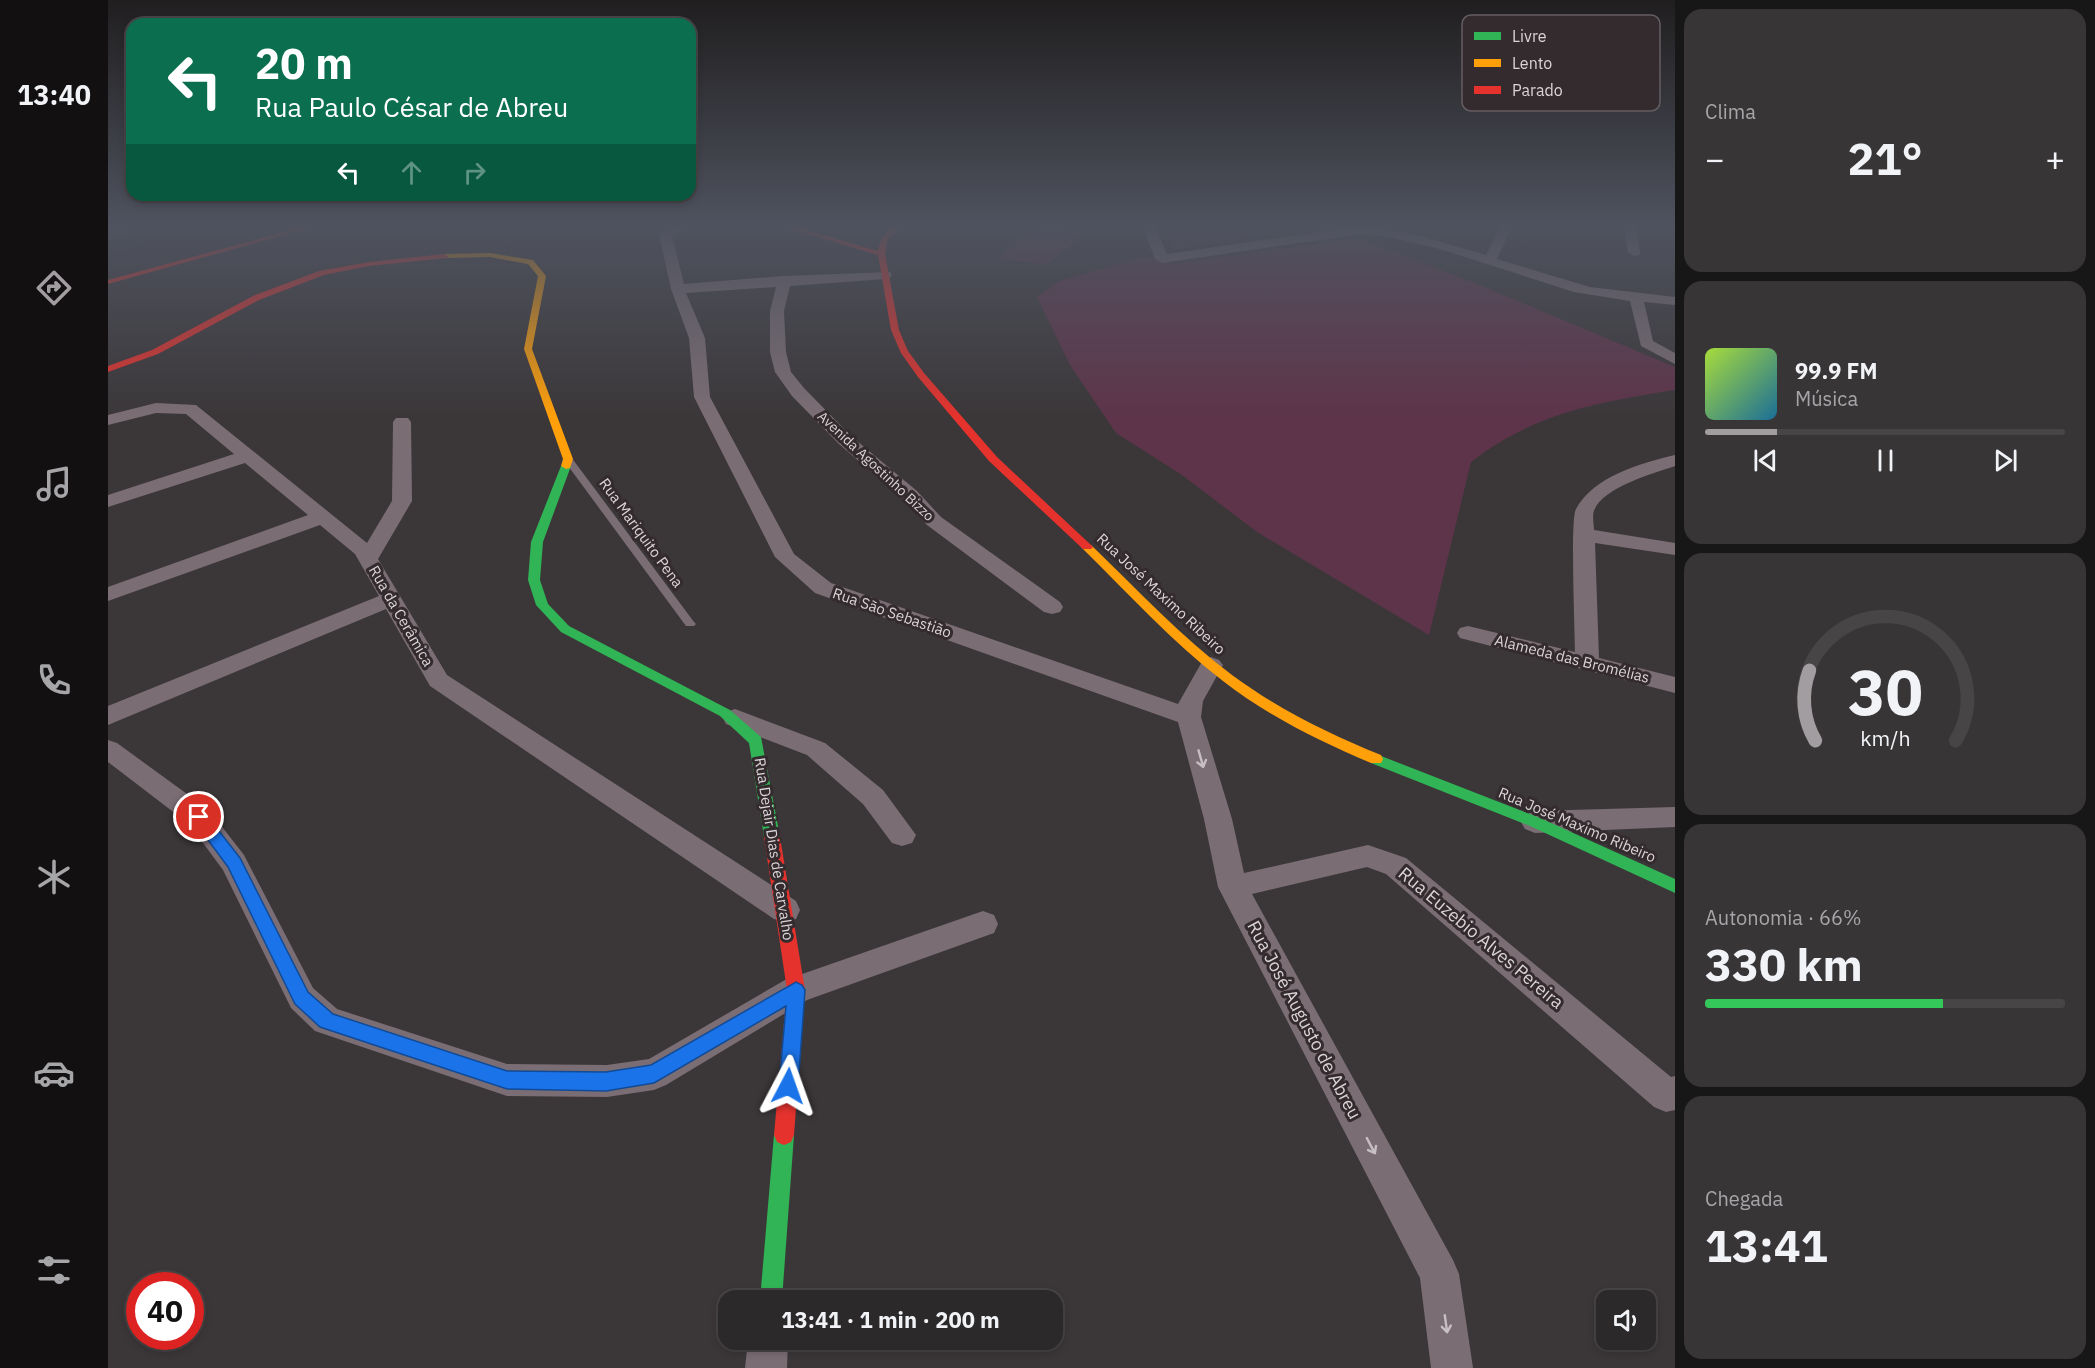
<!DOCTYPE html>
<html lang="pt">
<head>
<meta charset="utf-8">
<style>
	:root { --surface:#2c292b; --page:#383537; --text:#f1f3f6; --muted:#a6a6a9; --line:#484547; --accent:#a29da0 }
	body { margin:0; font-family:"IBM Plex Sans",sans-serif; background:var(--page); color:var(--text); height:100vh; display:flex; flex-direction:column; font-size:22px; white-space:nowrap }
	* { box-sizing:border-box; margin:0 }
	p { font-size:20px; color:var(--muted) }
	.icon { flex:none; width:33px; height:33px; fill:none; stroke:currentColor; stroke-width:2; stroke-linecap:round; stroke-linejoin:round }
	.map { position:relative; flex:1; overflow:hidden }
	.side { display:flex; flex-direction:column; gap:9px; padding:9px; background:#181718; width:420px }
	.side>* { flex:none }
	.top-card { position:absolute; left:18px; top:18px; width:570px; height:183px; border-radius:18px; box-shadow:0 3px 9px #0003,0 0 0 2px var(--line); background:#0b6e4f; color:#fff; overflow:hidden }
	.buttons { position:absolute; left:1488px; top:1290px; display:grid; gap:12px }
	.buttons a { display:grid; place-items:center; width:60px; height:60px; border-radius:12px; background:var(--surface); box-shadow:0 3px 9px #0003,0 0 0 2px var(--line); font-size:30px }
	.speed { position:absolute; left:18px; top:1272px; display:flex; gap:12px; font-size:30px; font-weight:700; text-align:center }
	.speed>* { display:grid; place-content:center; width:78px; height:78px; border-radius:50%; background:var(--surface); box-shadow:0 3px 9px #0003,0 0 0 2px var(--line); line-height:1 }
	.speed .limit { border:9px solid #d22; background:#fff; color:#111 }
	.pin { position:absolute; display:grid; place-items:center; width:51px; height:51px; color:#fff; margin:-26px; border:3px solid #fff; border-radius:50%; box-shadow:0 2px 6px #0007 }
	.me { position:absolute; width:66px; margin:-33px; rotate:4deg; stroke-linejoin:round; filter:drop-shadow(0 0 4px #0008) }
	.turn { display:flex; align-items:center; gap:21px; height:126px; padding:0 30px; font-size:27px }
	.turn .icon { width:78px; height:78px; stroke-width:2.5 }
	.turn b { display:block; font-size:42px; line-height:51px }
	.lanes { display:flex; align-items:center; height:57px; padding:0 30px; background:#0003; justify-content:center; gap:30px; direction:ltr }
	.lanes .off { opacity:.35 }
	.big { font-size:45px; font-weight:700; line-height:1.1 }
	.side .tile { flex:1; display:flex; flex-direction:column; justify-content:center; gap:9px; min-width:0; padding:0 21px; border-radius:18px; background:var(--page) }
	.side .dial { align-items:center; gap:0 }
	.dial svg { height:156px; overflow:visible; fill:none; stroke:var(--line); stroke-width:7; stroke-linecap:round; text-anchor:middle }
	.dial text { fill:var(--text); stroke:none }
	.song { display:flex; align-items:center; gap:18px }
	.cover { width:72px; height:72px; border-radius:9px; background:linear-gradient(135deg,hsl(80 70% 55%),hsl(200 70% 35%)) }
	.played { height:6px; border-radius:3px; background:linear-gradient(90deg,var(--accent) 20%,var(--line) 20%) }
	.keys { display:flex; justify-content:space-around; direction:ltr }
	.heat { display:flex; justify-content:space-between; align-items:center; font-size:33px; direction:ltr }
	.charge { height:9px; border-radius:4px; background:linear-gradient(90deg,#34c759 66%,var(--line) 0) }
	.trip { position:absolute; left:610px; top:1290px; width:345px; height:60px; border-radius:18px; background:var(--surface); box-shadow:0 3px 9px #0003,0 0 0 2px var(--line); font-weight:700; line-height:60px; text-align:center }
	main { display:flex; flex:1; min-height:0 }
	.tab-bar { display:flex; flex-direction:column; width:108px; justify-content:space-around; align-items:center; background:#121011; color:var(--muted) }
	.tab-bar .icon { width:42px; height:42px }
	.tab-bar .selected { color:var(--accent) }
	.tab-bar b { font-size:27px; color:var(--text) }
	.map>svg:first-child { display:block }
	.built { fill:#46393f }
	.green { fill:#5e344a }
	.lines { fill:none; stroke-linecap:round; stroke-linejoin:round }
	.lane { fill:#7b6d74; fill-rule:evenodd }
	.street { fill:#7b6d74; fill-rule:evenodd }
	.fast { fill:#30b455; fill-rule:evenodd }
	.slow { fill:#ff9f0a; fill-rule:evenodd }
	.jam { fill:#e5322d; fill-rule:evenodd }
	.shaded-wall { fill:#393738 }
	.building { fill:#524f50; stroke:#393738; stroke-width:1.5 }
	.oneway { stroke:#c7bfc3 }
	.route { fill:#1a73e8; stroke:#114b97; stroke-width:1.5 }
	.labels { text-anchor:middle; stroke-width:6; stroke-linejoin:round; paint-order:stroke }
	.far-street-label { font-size:14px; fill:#dad4d7; stroke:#332b2e }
	.street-label { font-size:15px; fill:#dad4d7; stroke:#332b2e }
	.near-street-label { font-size:18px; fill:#dad4d7; stroke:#332b2e }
	.key { fill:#332b2e; stroke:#655e61; stroke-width:1.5 }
	.key-label { font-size:16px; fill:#dad4d7 }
</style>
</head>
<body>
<main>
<nav class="tab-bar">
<b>13:40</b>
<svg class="icon selected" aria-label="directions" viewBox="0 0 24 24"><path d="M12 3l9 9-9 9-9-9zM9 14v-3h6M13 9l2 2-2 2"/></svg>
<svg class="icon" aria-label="music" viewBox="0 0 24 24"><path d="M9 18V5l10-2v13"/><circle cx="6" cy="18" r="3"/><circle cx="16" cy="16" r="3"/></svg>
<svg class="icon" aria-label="phone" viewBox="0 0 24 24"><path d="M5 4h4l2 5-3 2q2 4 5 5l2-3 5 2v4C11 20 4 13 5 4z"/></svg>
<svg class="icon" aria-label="climate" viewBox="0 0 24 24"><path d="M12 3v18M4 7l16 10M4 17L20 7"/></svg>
<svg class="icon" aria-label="car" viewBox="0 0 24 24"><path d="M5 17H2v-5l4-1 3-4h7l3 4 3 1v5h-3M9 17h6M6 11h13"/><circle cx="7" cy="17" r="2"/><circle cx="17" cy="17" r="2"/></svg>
<svg class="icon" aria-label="filters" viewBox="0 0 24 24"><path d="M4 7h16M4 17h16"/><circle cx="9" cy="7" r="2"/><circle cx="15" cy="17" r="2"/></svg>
</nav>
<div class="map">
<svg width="1567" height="1368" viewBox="0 0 1567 1368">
	<rect width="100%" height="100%" fill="#3b3739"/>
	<path class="built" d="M1058 226H1148L1164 235 1064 250Z"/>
	<path class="green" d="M931 226 978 232 938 265 890 258Z
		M1249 238 1367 283 1567 367V390C1490 402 1426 413 1363 462L1321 635 1149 532 1074 475 1008 433 962 365 929 297 951 281 1034 257 1066 264Z"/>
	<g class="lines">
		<path class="lane" d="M460 456 463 457 586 622 588 624 586 626H578L455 459Z"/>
		<path class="street" d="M567 226H584L564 236 576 284 676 276 782 272 784 275 782 278 777 279 682 286 676 311 678 352 683 372 696 388 743 436 809 491 833 517 952 602 955 607 952 612 944 614 936 612 819 525 795 499 731 444 684 396 667 372 662 352V311L668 287 578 293 597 338 602 397 686 554 723 583 1070 704 1095 660 1103 657 1111 660 1115 665 1095 701 1093 717 1124 819 1136 873 1260 845 1298 858 1563 1077 1567 1076V1110L1558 1112 1546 1107 1278 874 1259 867 1144 894 1345 1260 1351 1274 1365 1368H1323L1312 1278 1110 887 1096 819 1070 722 707 593 667 557 586 397 581 338 563 289 551 234Z
			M1035 226H1047L1059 254 1253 226 1309 235 1378 255 1392 226H1404L1389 259 1482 287 1567 297V305L1536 302 1545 341 1567 353V364L1533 346 1522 301 1466 292 1332 249 1281 237 1253 234 1054 263 1047 259Z
			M1516 226H1528L1532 252 1531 255 1526 256 1520 252Z
			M48 403 88 405 259 543 284 501 285 422 288 418H300L303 422 304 501 270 559 339 675 688 901 692 910 688 919 677 922 666 919 322 686 278 609 0 725V706L271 596 247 554 212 525 0 601V587L200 515 137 463 0 507V495L126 454 78 414 48 413 0 425V415Z
			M1567 455V466C1546 473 1493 488 1486 511 1484 516 1486 525 1486 530L1567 543V555L1487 543 1491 658 1567 677V693L1352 638 1349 633 1352 628 1360 626 1467 652C1467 632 1462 518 1468 509 1486 476 1533 463 1567 455Z
			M627 709 717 743 775 790 808 835 804 843 794 846 784 843 755 804 699 755 618 724 615 718 618 712Z
			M0 740 9 743 101 810 136 855 205 988 229 1009 399 1064 499 1065 541 1059 677 980 875 911 886 915 890 924 886 933 699 1000 558 1085 546 1090 499 1097 399 1096 207 1031 183 1008 115 870 81 824 0 762Z
			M1567 807V827L1427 833 1417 829 1413 822 1417 815 1427 811Z
			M640 1340H680L679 1368H637Z"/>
		<path class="fast" d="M458 463 463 466 435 542 432 580 440 604 461 626 622 710 653 737 672 837 670 841 664 843 658 841 656 837 641 743 612 716 453 632 428 605 420 580 423 542 453 466Z
			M1268 754 1432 818 1567 879V893L1422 826 1263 763 1261 759 1263 755Z
			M676 1125 683 1128 686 1135 674 1300H652L666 1135 669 1128Z"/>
		<path class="slow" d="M382 253 425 260 438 276 424 349 465 459 462 468 458 469 453 466 455 459 416 349 430 276 420 264 382 257 336 258 332 256 336 254Z
			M979 544 983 545C1029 589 1073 637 1124 675 1170 709 1221 734 1273 755L1275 759 1273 763H1263C1211 741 1160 716 1115 681 1064 642 1021 594 975 549L973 547 975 545Z"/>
		<path class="jam" d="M198 226H208L0 284V280Z
			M673 226H683L770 251C773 237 779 226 795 226L780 238 777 254 791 330 800 351 816 373 889 457 983 545 985 547 983 549H975L881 461 810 377 793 353 783 330 770 255Z
			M336 254 340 256 339 258 261 266 216 275 151 300 50 354 0 372V366L44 350 145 296 211 271 261 262Z
			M664 831 670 833 672 837 697 990 686 1135 683 1142 676 1145 669 1142 666 1135 679 990 656 837 658 833Z"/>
	</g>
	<path class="shaded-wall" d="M27 235 35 252 0 260V240Z"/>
	<path class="building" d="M0 226H10L27 235 0 240Z"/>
	<defs><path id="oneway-shaft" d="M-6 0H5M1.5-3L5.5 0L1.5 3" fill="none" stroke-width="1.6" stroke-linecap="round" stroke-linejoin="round" transform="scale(1.5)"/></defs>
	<g class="oneway">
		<use href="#oneway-shaft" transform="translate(1093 759) rotate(74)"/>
		<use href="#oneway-shaft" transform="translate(1263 1146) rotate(62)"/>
		<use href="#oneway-shaft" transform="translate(1338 1324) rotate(82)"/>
	</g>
	<linearGradient id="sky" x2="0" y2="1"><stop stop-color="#201e1f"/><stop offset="0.54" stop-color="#4f535f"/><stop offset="1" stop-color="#4f535f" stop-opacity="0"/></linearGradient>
	<rect width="1567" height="417" fill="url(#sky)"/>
	<path class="route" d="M91 811 97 813 132 858 200 992 225 1014 399 1071 498 1072 543 1065 688 982 694 985 697 990 690 1086 687 1092 680 1095 674 1092 671 1086 678 1006 546 1083 498 1091 399 1089 212 1027 187 1004 120 867 83 817 86 813Z"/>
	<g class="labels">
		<g class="far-street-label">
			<text transform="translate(768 466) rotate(43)" y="5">Avenida Agostinho Bizzo</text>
		</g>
		<g class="street-label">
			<text transform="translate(533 533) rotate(54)" y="5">Rua Mariquito Pena</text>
			<text transform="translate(1053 594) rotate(43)" y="5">Rua José Maximo Ribeiro</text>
			<text transform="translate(784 613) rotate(19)" y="5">Rua São Sebastião</text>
			<text transform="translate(293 616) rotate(60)" y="5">Rua da Cerâmica</text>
			<text transform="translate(1464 659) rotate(14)" y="5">Alameda das Bromélias</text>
			<text transform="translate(1469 825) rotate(23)" y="5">Rua José Maximo Ribeiro</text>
			<text transform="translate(666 849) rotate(81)" y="5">Rua Dejair Dias de Carvalho</text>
		</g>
		<g class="near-street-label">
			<text transform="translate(1373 938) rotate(40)" y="6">Rua Euzebio Alves Pereira</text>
			<text transform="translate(1196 1020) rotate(62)" y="6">Rua José Augusto de Abreu</text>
		</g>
	</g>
	<rect x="1354" y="15" width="198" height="96" rx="9" class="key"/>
	<rect x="1366" y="32" width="27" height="8" fill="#30b455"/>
	<rect x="1366" y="59" width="27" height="8" fill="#ff9f0a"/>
	<rect x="1366" y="86" width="27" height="8" fill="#e5322d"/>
	<g class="key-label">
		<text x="1404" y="42">Livre</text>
		<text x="1404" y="69">Lento</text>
		<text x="1404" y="96">Parado</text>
	</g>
</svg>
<div class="buttons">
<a><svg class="icon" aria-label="sound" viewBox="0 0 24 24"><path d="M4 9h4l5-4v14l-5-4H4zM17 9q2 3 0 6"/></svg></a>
</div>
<div class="speed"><div class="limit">40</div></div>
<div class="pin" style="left:91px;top:817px;background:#d93025"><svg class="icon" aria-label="arrive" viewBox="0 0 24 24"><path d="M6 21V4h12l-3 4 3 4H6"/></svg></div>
<svg class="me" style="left:680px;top:1086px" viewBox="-20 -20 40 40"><path d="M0-17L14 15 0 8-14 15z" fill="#1a73e8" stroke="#fff" stroke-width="4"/></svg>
<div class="trip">13:41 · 1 min · 200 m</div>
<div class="top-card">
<div class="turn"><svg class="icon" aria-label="left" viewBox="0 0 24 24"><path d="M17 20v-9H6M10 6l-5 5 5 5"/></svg><div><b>20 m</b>Rua Paulo César de Abreu</div></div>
<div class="lanes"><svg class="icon" aria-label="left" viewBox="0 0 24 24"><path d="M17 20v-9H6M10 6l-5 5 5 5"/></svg><svg class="icon off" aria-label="ahead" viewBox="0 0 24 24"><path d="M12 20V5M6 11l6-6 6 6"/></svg><svg class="icon off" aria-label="right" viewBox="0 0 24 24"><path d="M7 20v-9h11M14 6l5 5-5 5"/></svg></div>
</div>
</div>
<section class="side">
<div class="tile"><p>Clima</p>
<div class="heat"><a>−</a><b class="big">21°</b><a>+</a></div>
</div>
<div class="tile">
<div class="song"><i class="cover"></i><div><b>99.9 FM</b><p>Música</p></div></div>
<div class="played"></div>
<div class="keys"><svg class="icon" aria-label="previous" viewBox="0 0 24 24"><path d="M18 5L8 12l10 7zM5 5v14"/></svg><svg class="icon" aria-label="pause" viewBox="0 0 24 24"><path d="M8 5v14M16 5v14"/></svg><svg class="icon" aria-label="next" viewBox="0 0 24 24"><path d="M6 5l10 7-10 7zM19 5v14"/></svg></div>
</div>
<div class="tile dial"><svg viewBox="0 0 100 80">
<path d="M14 69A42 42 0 1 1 86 69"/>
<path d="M14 69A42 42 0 0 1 11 33" stroke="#a29da0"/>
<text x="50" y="56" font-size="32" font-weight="700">30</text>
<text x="50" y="72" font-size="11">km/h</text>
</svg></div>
<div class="tile"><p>Autonomia · 66%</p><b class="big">330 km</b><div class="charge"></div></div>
<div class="tile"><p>Chegada</p><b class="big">13:41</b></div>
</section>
</main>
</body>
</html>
